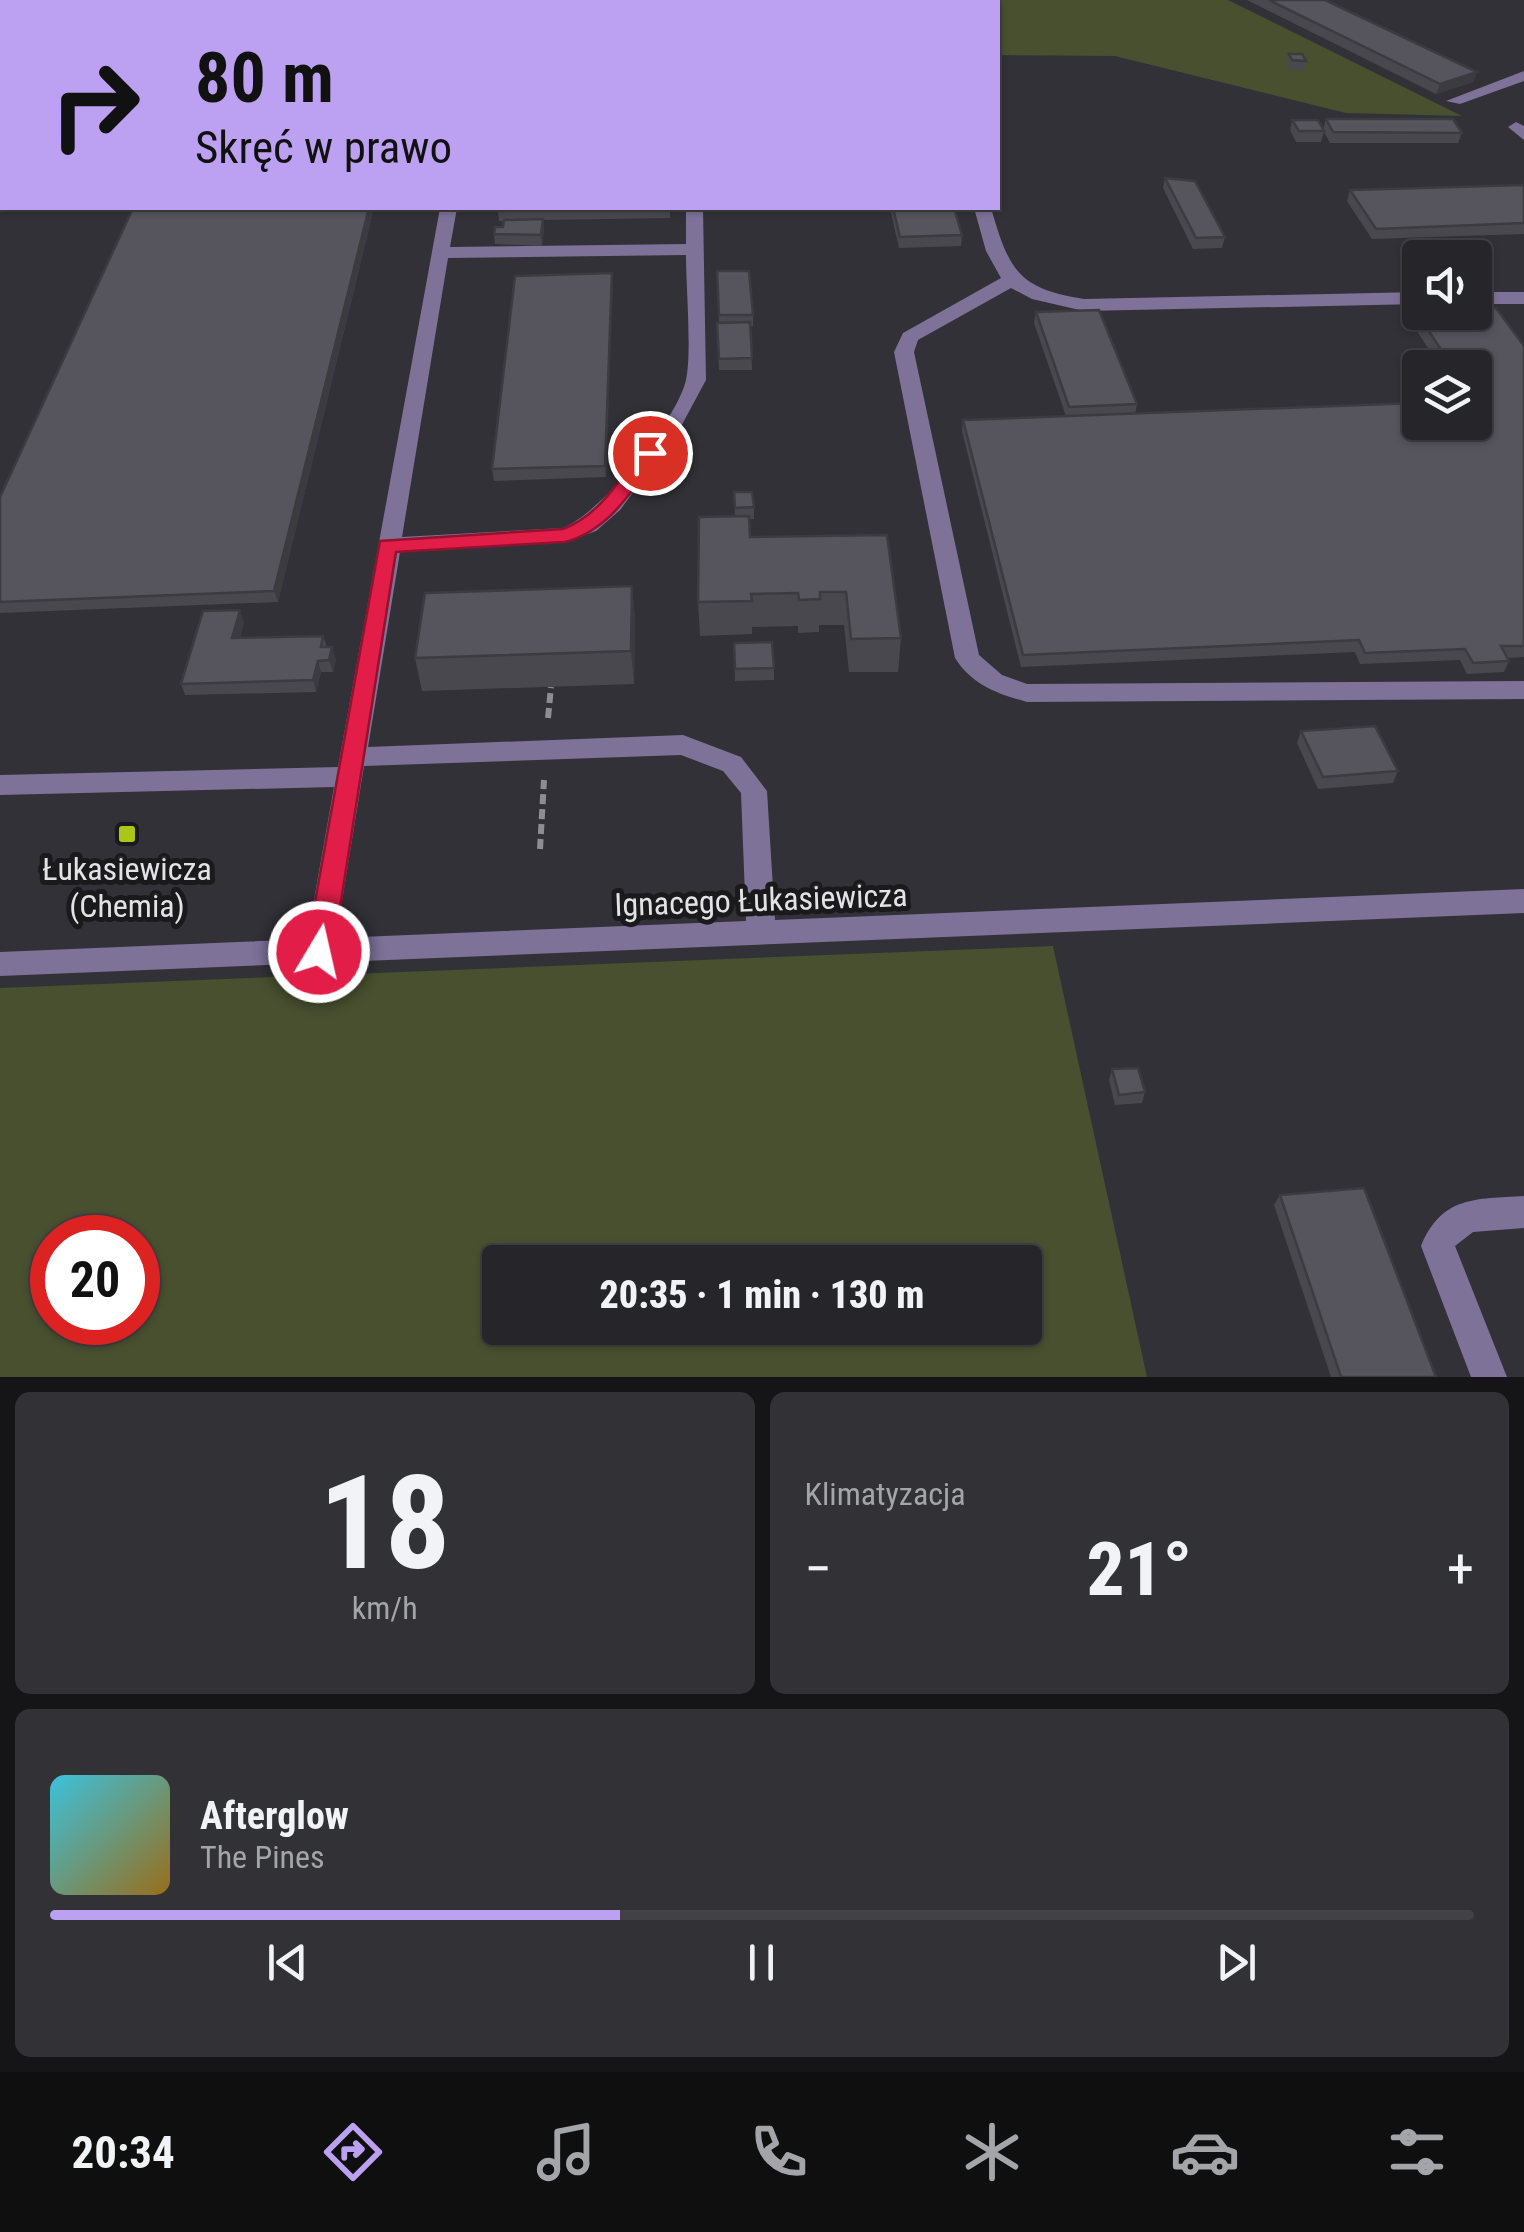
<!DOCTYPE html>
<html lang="pl">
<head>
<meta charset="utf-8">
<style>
	:root { --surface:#262529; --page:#323135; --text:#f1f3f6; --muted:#a4a5a8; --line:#424246; --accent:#bca0f2 }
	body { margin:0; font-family:"Roboto Condensed",sans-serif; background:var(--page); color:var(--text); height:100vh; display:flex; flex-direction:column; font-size:38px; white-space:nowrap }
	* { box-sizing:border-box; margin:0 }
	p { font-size:32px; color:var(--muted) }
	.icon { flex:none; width:55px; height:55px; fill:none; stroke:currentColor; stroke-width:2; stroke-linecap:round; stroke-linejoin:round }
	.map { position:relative; height:1377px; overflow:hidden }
	.panel { display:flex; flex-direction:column; gap:15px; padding:15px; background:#151417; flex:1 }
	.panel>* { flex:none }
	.hud { position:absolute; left:0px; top:0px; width:1000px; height:210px; box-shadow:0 2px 8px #0004,0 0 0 2px var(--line); background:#bca0f2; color:#111; overflow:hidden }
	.fabs { position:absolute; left:1402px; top:240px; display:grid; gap:20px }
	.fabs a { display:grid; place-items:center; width:90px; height:90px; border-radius:10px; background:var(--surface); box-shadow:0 2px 8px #0004,0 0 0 2px var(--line); font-size:50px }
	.speed { position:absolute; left:30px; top:1215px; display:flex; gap:20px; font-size:50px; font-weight:700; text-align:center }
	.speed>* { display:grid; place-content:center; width:130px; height:130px; border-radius:50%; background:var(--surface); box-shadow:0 2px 8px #0004,0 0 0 2px var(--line); line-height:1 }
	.speed .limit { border:15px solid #d22; background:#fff; color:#111 }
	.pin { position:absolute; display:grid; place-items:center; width:85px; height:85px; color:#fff; margin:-42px; border:5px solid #fff; border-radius:50%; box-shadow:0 2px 10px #0007 }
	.me { position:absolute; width:110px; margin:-55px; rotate:9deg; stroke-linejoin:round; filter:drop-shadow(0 0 8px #0008) }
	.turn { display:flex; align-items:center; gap:35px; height:210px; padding:0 30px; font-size:45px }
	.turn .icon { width:130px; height:130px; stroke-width:2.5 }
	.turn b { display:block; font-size:70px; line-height:85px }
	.big { font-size:75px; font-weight:800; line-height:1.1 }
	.panel .card { flex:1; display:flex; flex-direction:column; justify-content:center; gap:15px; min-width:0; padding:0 35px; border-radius:15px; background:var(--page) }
	.panel .dial { align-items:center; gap:0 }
	.dial b { font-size:130px; line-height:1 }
	.song { display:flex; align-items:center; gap:30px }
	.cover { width:120px; height:120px; border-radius:15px; background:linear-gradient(135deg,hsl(190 70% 55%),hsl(40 70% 35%)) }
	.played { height:10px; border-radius:5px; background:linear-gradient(90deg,var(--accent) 40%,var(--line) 40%) }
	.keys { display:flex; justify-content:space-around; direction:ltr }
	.heat { display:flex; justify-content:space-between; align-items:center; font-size:55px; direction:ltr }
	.panel .tiles { flex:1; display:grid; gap:15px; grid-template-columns:1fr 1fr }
	.card:last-child { grid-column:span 2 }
	.trip { position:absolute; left:482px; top:1245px; width:560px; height:100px; border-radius:10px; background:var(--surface); box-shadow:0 2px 8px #0004,0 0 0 2px var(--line); font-weight:800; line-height:100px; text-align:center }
	.menu { display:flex; height:160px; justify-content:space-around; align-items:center; background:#0f0f10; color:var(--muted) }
	.menu .icon { width:70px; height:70px }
	.menu .current { color:var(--accent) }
	.menu b { font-size:45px; color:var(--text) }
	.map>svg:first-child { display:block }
	.green { fill:#48502f; fill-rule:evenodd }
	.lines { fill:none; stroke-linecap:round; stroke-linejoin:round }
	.path { stroke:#8e8d92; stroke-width:6; stroke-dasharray:10 5; stroke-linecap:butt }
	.minor { fill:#7e7299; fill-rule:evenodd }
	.wall { fill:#4a484f }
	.shaded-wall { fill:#3c3b40 }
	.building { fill:#56545c; stroke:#3c3b40; stroke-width:2.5 }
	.route { fill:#e11d48; stroke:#92132f; stroke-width:2.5 }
	.poi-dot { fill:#aac717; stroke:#1a191c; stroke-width:4 }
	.labels { text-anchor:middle; stroke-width:10; stroke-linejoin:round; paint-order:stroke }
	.poi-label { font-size:32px; fill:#e3e2e6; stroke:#1a191c }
	.street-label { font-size:32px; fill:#e3e2e6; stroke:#1a191c }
</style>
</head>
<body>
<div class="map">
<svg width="1524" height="1377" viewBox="0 0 1524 1377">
	<rect width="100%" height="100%" fill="#323137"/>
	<path class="green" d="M805 0H1228L1462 116 1346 113 1115 56 998 55V2Z
		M1053 946 1147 1377H0V988ZM52 1238H138V1322H52ZM1025 1262V1328H500V1262Z"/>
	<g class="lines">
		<path class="path" d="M548 718 551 687
			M540 849 544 780"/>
		<path class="minor" d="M681 0H695V2H681Z
			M1524 71V81L1460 104 1446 101Z
			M1516 122 1524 126V140L1508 127Z
			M440 208H457L450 247 686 244V208H703L706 380 678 432 620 510 596 531 565 542 400 552 368 747 683 735 741 757 767 791 775 920 1524 889V913L0 976V952L307 939 334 787 0 795V775L338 767ZM686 255C686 286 692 352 686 380 677 420 601 513 563 528L402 537 448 258ZM681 755 723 771 741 793 746 921 336 938 364 766Z
			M974 208H991C1009 270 1018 289 1084 299L1420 292V304L1084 311 1032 299 1011 288 918 340 914 352 979 655 1002 675 1027 684 1524 681V699L1027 702C998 694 972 685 955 658L894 352 903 333 1001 278 986 251Z
			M1475 292H1524V304H1475Z
			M1524 1196V1228L1473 1232 1455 1246 1507 1377H1471L1421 1246C1442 1196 1475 1199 1524 1196Z"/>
	</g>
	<path class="wall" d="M1247 0H1325L1477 72 1473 82 1436 94Z
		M1289 54 1306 61 1303 71 1290 70 1287 64Z
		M1326 119 1462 133 1458 143H1330L1324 132 1321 142H1296L1290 130 1292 120 1323 129Z
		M1165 178 1225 237 1222 248 1193 249 1163 188Z
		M1524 185V234L1372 239 1347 201 1350 190Z
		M374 208 278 602 0 613V497Z
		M670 208V218L543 220 544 230 542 246 495 244 494 234 503 227 504 221H499L498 211Z
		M890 208H954L962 235 961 246 899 248Z
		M717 271 753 315V326H750L752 370H719L717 323H719Z
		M612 273 606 477 494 481 492 469Z
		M1415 310 1524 346V657L1508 658 1509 661 1504 672 1467 674 1460 660 1360 664 1355 652 1021 667 962 431 963 420 1066 416 1034 323 1036 312 1137 404 1135 414 1403 404 1402 401 1406 390 1475 422V368H1441L1411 322Z
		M734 492 754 507V519H749L750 537 887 535 901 638 898 672H849L844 625H819V632L798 633V626L752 627V634L700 636 698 602 735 516Z
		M632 586 635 619 634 684 422 691 415 658Z
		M244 622 240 638 323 636 327 647 336 659 333 672H321L316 692 185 695 181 684Z
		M734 643 774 668V680L735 681Z
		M1301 731 1398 771 1393 783 1318 789 1297 743Z
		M1112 1069 1145 1092 1142 1103 1115 1105 1109 1080Z
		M1280 1195 1436 1377H1331L1274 1205Z"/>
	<path class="shaded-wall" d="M1477 72 1473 82 1436 94 1440 84Z
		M369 208H374L278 602 274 591Z
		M543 219 544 230 542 246 541 235Z
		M612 273 613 284 606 477 605 466Z
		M632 586 635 619 634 684 631 651Z
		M240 610 244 622 237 650 232 638Z
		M332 647 336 659 333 672 329 660Z
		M318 661 321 672 316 692 313 680Z"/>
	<path class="building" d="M231 0H424L423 2H230Z
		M1269 0H1325L1477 72 1440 84Z
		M1289 54H1302L1306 61 1292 60Z
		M1326 119H1453L1462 133 1333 132Z
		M1292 120H1318L1324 131H1299Z
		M1165 178 1195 181 1225 237 1196 238Z
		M1524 185V223L1376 229 1350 190Z
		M133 208H369L274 591 0 602V497Z
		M498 208H647L498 211Z
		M893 208H954L962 235 900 237Z
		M543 219 541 235 494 234 495 227H503L504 220Z
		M717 271H749L753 315H719Z
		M612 273 605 466 492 469 515 276Z
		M1475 308H1496L1524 346V646H1501L1509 661 1473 663 1465 649 1365 653 1359 640 1023 655 963 420 1414 403 1406 390 1420 389V422H1475V368H1453L1415 310H1420V312H1475Z
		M1099 310 1137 404 1069 407 1036 312Z
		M750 322 752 358 719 359 717 323Z
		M734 492H752L754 507 735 508Z
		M749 516 750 537 887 535 901 638 851 639 846 592H820V599L799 600 798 593 751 594 752 601 698 602 699 517Z
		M632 586 631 651 415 658 425 593Z
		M240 610 232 638 323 636 321 647H332L329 660 318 661 313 680 181 684 203 611Z
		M772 642 774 668 735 669 734 643Z
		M1375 726 1398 771 1323 777 1301 731Z
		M1138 1068 1145 1092 1119 1095 1112 1069Z
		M1364 1188 1436 1377H1341L1280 1195Z"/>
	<path class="route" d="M650 447 657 449V457C631 492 609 530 565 542L396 552 333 952 329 960 319 964 310 960 306 952 380 541 563 529C599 516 621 478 643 449Z"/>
	<rect class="poi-dot" x="117" y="824" width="20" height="20" rx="5"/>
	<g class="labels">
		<g class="poi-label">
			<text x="127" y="880">Łukasiewicza<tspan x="127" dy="37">(Chemia)</tspan></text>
		</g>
		<g class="street-label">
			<text transform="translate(761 900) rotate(-2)" y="11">Ignacego Łukasiewicza</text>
		</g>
	</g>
</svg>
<div class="fabs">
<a><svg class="icon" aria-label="sound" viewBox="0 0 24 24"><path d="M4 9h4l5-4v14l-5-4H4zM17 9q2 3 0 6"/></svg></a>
<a><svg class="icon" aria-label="layers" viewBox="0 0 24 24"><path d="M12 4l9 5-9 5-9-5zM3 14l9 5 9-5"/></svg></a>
</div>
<div class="speed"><div class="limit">20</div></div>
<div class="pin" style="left:650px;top:453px;background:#d93025"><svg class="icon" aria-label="arrive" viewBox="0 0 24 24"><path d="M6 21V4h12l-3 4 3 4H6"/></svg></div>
<svg class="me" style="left:319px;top:952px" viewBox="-20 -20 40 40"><circle r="17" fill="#e11d48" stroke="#fff" stroke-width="3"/><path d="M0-11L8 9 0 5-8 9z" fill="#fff"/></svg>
<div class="trip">20:35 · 1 min · 130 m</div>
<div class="hud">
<div class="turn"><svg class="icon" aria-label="right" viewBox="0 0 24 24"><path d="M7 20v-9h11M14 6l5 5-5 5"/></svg><div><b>80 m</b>Skręć w prawo</div></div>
</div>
</div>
<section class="panel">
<div class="tiles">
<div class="card dial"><b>18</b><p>km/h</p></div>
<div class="card"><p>Klimatyzacja</p>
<div class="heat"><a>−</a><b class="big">21°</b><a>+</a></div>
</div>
<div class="card">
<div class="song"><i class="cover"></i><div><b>Afterglow</b><p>The Pines</p></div></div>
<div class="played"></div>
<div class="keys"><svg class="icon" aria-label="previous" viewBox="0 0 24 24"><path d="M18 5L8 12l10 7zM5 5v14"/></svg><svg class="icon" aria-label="pause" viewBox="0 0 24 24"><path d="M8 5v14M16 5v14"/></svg><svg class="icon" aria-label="next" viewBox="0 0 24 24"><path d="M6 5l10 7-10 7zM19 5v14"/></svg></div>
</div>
</div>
</section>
<nav class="menu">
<b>20:34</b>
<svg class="icon current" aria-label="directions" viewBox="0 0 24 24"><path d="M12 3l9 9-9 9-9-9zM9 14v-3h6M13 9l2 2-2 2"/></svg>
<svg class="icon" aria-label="music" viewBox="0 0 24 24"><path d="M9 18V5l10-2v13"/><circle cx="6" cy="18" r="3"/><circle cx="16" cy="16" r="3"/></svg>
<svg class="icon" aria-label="phone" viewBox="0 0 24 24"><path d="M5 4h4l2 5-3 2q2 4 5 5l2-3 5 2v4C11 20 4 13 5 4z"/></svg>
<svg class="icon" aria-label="climate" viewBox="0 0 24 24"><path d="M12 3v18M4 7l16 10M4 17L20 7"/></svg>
<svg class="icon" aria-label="car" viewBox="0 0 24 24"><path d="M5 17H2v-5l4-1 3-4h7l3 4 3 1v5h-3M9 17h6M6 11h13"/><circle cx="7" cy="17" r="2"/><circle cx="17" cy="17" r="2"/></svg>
<svg class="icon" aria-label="filters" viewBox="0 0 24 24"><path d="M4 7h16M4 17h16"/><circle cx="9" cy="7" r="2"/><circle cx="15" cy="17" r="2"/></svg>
</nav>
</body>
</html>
